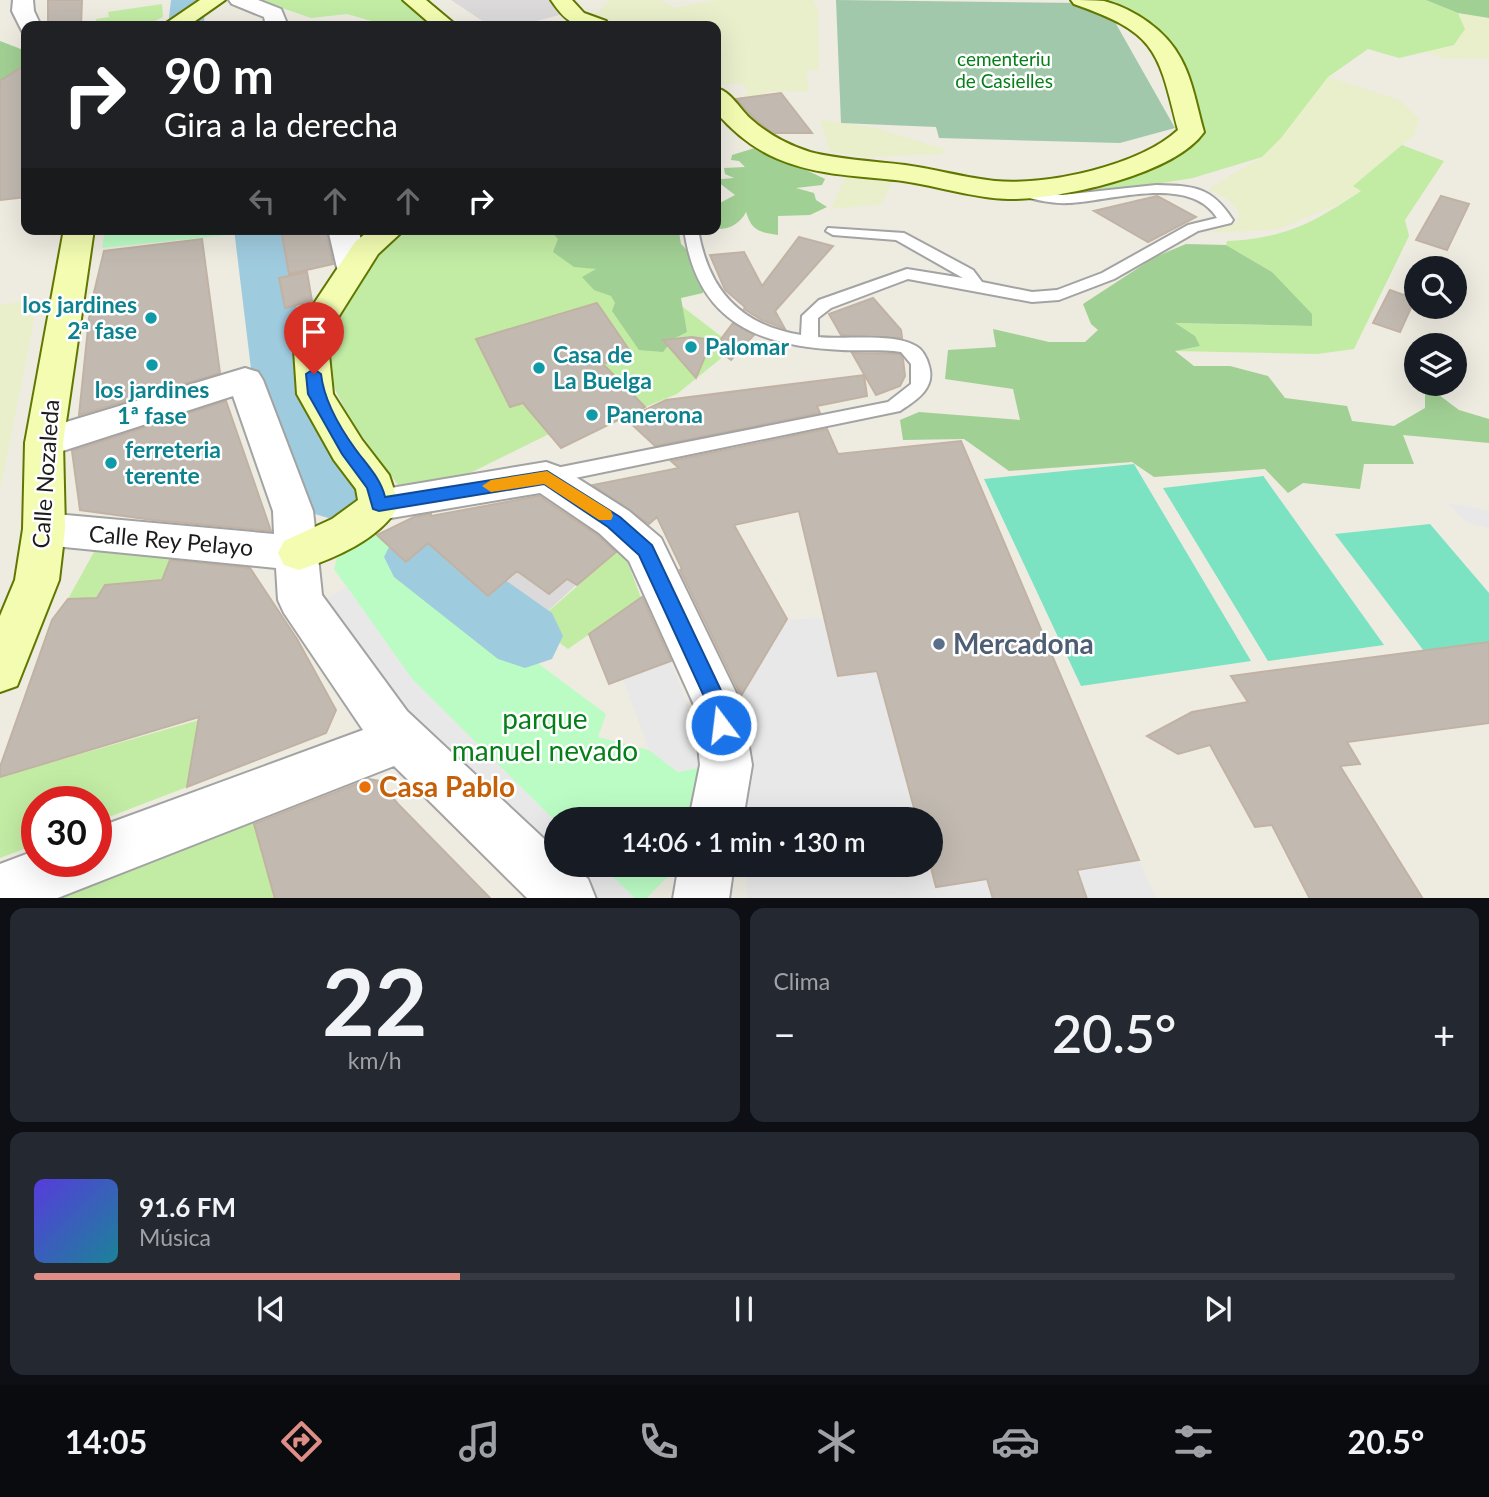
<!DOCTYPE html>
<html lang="es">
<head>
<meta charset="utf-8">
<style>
	:root { --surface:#171b24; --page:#242831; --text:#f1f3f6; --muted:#9ea1a6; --line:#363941; --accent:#df8d87 }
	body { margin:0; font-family:Lato,sans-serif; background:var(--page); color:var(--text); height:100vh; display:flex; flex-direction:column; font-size:26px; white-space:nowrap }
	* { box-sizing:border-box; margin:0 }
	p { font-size:23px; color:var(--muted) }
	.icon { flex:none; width:38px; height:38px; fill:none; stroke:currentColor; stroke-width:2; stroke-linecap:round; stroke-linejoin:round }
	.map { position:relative; height:898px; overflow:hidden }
	.panel { display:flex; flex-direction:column; gap:10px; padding:10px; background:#0d0f14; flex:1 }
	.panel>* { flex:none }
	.hud { position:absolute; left:21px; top:21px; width:700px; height:214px; border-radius:14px; box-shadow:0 7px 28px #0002; background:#202124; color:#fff; overflow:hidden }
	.controls { position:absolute; left:1404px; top:256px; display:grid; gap:14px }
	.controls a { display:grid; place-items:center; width:63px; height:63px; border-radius:50%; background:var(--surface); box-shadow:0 7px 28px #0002; font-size:35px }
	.speed { position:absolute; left:21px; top:786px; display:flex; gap:14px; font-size:35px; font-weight:700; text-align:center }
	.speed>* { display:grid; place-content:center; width:91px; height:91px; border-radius:50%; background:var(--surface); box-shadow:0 7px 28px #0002; line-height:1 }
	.speed .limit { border:10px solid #d22; background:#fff; color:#111 }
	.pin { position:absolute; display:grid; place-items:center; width:60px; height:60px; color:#fff; margin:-72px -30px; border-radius:50% 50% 50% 0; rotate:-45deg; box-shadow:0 0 7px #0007 }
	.pin .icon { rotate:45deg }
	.me { position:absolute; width:77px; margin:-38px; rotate:345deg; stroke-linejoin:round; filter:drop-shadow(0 0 5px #0008) }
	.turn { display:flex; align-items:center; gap:24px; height:147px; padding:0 28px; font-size:32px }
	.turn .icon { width:91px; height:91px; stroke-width:2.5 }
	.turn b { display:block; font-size:49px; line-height:60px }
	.lanes { display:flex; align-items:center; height:66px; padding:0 28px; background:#0003; justify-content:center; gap:35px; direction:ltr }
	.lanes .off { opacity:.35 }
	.big { font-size:52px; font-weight:600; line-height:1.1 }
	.panel .widget { flex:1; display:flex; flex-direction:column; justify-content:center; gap:10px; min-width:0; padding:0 24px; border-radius:14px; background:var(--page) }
	.panel .dial { align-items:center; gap:0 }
	.dial b { font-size:91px; line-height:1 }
	.song { display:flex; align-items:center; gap:21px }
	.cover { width:84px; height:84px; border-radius:10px; background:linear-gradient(135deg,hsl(250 70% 55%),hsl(190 70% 35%)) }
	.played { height:7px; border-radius:4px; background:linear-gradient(90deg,var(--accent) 30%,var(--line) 30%) }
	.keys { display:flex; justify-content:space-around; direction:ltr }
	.heat { display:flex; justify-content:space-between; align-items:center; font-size:38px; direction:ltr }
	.panel .tiles { flex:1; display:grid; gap:10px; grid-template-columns:1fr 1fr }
	.widget:last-child { grid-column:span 2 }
	.trip { position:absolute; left:544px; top:807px; width:399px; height:70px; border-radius:35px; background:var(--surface); box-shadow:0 7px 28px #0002; font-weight:600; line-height:70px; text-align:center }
	.dock { display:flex; height:112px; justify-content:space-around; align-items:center; background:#090b0e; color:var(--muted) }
	.dock .icon { width:49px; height:49px }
	.dock .current { color:var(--accent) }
	.dock b { font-size:32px; color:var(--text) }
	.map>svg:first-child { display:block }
	.residential { fill:#dbd9d9 }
	.farmland { fill:#e9efcb }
	.grass { fill:#c2eca4 }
	.forest { fill:#a1d094 }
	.cemetery { fill:#a1c8aa }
	.park { fill:#bbfcc5 }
	.pitch { fill:#7be2c2 }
	.parking { fill:#e8e8e8 }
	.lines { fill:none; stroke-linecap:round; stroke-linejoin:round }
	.river { fill:#9fcbdf; fill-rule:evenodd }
	.building { fill:#c2bab1; stroke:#c1b2a3; stroke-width:2 }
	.lane-casing { stroke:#a3a3a3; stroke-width:4 }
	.street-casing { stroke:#a3a3a3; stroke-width:4 }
	.secondary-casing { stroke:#617700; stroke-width:4 }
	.lane { fill:#fff; fill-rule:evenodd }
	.street { fill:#fff; fill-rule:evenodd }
	.secondary { fill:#f3fcb1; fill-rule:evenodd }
	.route { fill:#1a73e8; stroke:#114b97; stroke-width:2 }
	.slow { fill:#f59e0b }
	.culture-dot { fill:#0f9aa8; stroke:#fff; stroke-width:2.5 }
	.service-dot { fill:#5c6f8a; stroke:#fff; stroke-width:2.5 }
	.food-dot { fill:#e8710a; stroke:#fff; stroke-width:2.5 }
	.labels { text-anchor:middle; stroke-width:5; stroke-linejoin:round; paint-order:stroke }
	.far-park-label { font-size:19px; fill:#067f19; stroke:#fff }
	.culture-label { font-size:23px; font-weight:bold; fill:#0d838f; stroke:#fff; text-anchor:start }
	.street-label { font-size:23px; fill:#1c1c1c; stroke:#fff }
	.near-service-label { font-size:28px; font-weight:bold; fill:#4e5e75; stroke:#fff; text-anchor:start }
	.near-park-label { font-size:28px; fill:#067f19; stroke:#fff }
	.near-food-label { font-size:28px; font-weight:bold; fill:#c56008; stroke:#fff; text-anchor:start }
</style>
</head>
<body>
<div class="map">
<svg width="1489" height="899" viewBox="0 0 1489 899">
	<rect width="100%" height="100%" fill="#eeebe1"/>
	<path class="residential" d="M451 0H550L563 14 518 26H490Z
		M517 571 549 594 567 579 576 585 534 624 488 596Z"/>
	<path class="farmland" d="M610 0H661L674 8 715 0H813L818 9 819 70H806L809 92 772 91 763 93 766 99 742 100 748 92 743 83 719 85 716 81V26H615L589 15 598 12Z
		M1458 13 1489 18V58L1446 59 1423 51 1454 45 1465 29Z
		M1328 77 1400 100 1419 119 1414 135 1354 186 1362 190 1345 201 1279 229 1209 233 1238 222 1239 212 1228 199 1208 189 1262 157Z
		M820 120 872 127 944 149 942 154 866 157 830 151Z
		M846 175 892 182 882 204 831 209Z
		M38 299 0 491V305Z"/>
	<path class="grass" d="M259 0H402L435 26H389L347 14 311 18Z
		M1094 0H1426L1458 13 1465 29 1454 45 1399 58 1368 49 1328 77 1281 138 1262 157 1193 178 1131 188 1071 191C1115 178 1175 170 1205 132L1179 55Z
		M162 4 163 17 145 26H97L96 19 109 17 108 12Z
		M1402 145 1444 161 1405 220 1409 236 1354 349 1317 354 1174 351 1199 346 1173 323 1312 326 1272 272 1226 245 1227 241C1286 238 1313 223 1361 191L1353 186Z
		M408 229H615L666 294 735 347 677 394 645 407 621 383 539 422 549 434 460 478 401 489C372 447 310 380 330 328L386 245Z
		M176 546 162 580 105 585 97 598 68 599 94 552Z
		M622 547 641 598 568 649 534 624Z
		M199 720 187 787 96 822V802H37V844L0 858V777Z
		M253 819 274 893 278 899H53Z"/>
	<path class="forest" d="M1426 0H1489V18L1458 13Z
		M0 41 26 51V64L0 81Z
		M758 147 825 179 822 185 796 188 814 193 816 200 827 207 810 215 778 216V235C759 232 752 231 746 212 740 224 728 230 716 229V212L721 209 718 204 735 195 718 182 721 179 734 178 725 174 724 168 745 167 739 161 731 160 732 155Z
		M549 229H682L679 232 681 244C690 250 704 282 703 293L681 298 687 332 673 339 663 352 639 350 612 311 615 303 611 296 594 290 582 277 596 269 574 267 553 252 558 239Z
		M1186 244 1226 245 1272 272 1312 314V326L1175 323 1195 336 1200 346 1175 351 1194 366H1230L1268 376 1285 398 1347 406 1352 421 1394 426 1425 408V394L1439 395 1459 410 1489 419V443L1403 435 1414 464H1364L1360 489 1303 483 1288 493 1265 469 1154 477 1132 462 1009 471 964 439 903 440 900 420 919 412 1020 420 1013 389 945 379 948 350 996 347 993 329 1049 342H1085L1098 330 1091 324 1083 304 1155 257Z"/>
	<path class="cemetery" d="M836 0 1080 3 1111 15 1175 128 1120 143 939 138 936 127 841 123Z"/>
	<path class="park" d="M105 229H248V233L102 248Z
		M377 535 426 580 606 714 598 737 649 750 678 772 712 765 693 819H556V822L412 679 334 569 339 551Z
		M600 865H676L673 871 646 899 635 898Z"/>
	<path class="pitch" d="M1134 464 1251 661 1081 686 984 479Z
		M1264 476V477L1384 645 1268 661 1163 488Z
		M1430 524 1489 593V642L1424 651 1335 534Z"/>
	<path class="parking" d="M1447 503 1489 511V528L1468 523Z
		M347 587 412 679 556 822V864L600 865 635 898H592L580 890 394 701 322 601Z
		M824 618 877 671 917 819H745L741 696 786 620Z
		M670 661 712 765 678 772 649 750 623 679Z
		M1139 860 1156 898H1087L1077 870Z
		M746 865H930L936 887 987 879 993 898H747Z"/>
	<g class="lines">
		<path class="river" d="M171 0H205L204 26H168Z
			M234 229H282L311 385 350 464 371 496 361 514 338 521 315 514 292 477 253 385Z
			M419 529 444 537 552 613 563 636 552 659 525 668 498 659 394 577 384 557 394 537Z"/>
	</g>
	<path class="building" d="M48 0H82L81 26H48Z
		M26 64V197L0 200V81Z
		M781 93 812 133H773L754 118 736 99Z
		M1157 196 1196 217 1148 242 1094 211Z
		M1441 196 1469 204 1447 250 1416 240Z
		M281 229H326L333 264 289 274Z
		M799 237 833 246 775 311 785 329 762 320 744 309 745 307 725 290 710 255 744 252 762 286Z
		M202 239 220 373 79 415 90 309 104 251Z
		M307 272 312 301 285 308 279 278Z
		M1390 290 1415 299 1400 332 1373 323Z
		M873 298 901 330 902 338 841 335 829 314Z
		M597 303 632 354 603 364 645 407 561 448 523 403 510 407 476 339Z
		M733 323 754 335 731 360 715 347Z
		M692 337 712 340 696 378 663 340Z
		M852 353 900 354 903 359 905 376 900 386 876 395Z
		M864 375 867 396 817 406 820 413 655 446 626 419 666 400Z
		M226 401 271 531 153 520 80 510 72 451Z
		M827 429 838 454 961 441 1139 860 1077 870 1087 899H993L987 879 936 887 930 864 931 819H917L877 671 838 676 799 511 734 525 787 619 741 696 680 570 682 569 657 517 649 524 593 485 679 468 671 461Z
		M539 496 597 535 616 552 577 585 567 579 549 594 517 571 488 596 428 543 406 562 377 535 414 517 431 514V516Z
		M170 560 250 568 297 639 336 710 326 733 187 787 199 717 0 777V767L52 620 68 599 97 598 105 585 162 580Z
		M642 597 671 661 609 684 589 634Z
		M1489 642V723L1347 742 1360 764 1340 766 1423 899H1310L1272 825 1255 827 1210 745 1178 754 1147 736 1192 712 1248 702 1231 676Z
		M369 779 379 781 398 804 491 899H275L254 824Z"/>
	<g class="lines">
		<defs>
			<path id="lane" d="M1156 185C1194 186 1211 186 1233 220L1231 223 1198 231 1114 279 1059 300 1032 302 908 279 831 308 818 318V337C845 340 891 333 914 345 922 348 927 358 929 366 936 389 915 401 900 411L546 484 539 482 536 477 539 472 546 470 888 402 911 384V364L901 352C881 349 861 351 842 350 757 346 697 322 684 229H698C708 290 740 325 801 335L802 316 819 300 907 269 963 278 896 240 833 235 826 231 828 228 904 233 973 270 982 282 1032 292 1057 290 1102 273 1188 225 1217 218C1190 174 1111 201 1069 203 1050 204 1032 199 1015 194V188L1062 195Z"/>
			<path id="street" d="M13 0H33L34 11 41 26H26V32L22 31 12 11Z
				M229 0H258L281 9 288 26H266L264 17 232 4Z
				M328 229H358L369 268 364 275 353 277 342 275 337 268Z
				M245 368 258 372 263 380 313 511 317 547 320 553 318 557 322 595 407 711 556 850V864H572L588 879 596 899H528L394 766 55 899H0V864L37 850V861H96V828L363 730 284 613 278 600 276 568 44 545 29 540 23 529 29 518 44 513 274 534 273 511 233 396 44 457 30 453 25 443 30 433Z
				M546 462 560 467 629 511 661 538 742 705 752 765 743 819H689L700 765 694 705 629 561 599 533 540 493 379 520 365 516 359 505 365 494 379 490Z
				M679 864H734L729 899H673Z"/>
			<path id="secondary" d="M200 0H225L188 26H162Z
				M403 0H426L457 26H433Z
				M551 0H572L584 13 606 21 609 26C577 27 569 27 551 0Z
				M1071 0C1081 0 1094 0 1104 1 1134 9 1166 30 1181 59 1193 81 1197 108 1204 132 1174 175 1058 200 1008 199 973 198 938 186 903 181 862 176 818 176 778 159 754 149 733 132 716 112V88C731 91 740 110 752 120 769 135 788 145 810 152 841 160 873 161 905 165 935 169 965 178 995 181 1046 186 1139 166 1178 130 1158 50 1157 33 1074 4Z
				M64 229H94L63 443 65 529 59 580 17 686 0 692V616L15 580 23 529 25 443Z
				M371 229H405L378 254 327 335 333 394 362 440 389 475 399 505C381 539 335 558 299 570L284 565 278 553 284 541 332 519 358 500 356 489 334 460 297 394 293 335 355 242Z"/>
		</defs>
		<use href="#lane" class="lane-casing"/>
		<use href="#street" class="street-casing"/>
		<use href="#secondary" class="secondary-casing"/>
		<use href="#lane" class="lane"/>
		<use href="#street" class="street"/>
		<use href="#secondary" class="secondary"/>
	</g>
	<path class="route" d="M314 369 321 374C324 401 340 428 356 450 367 465 381 479 385 497L547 471 620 517 652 545 728 705 731 725 728 732 721 734 714 732 708 705 639 555 608 527 544 484 379 511 373 509 367 488 342 454 308 394 306 374Z"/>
	<path class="slow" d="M547 471 611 511 613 516 611 520H599L544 484 491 492 482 486 491 480Z"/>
	<g class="culture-dot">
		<circle cx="151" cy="318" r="7"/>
		<circle cx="691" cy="347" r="7"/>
		<circle cx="152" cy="365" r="7"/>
		<circle cx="539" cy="368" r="7"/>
		<circle cx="592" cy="415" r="7"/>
		<circle cx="111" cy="463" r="7"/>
	</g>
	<circle class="service-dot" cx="939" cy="644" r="7"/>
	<circle class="food-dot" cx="365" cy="787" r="7"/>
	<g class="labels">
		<g class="far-park-label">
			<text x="1004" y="66">cementeriu<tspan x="1004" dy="22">de Casielles</tspan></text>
		</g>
		<g class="culture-label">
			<text x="137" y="313" text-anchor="end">los jardines<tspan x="137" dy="26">2ª fase</tspan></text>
			<text x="705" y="355">Palomar</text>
			<text x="553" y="363">Casa de<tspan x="553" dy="26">La Buelga</tspan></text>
			<text x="152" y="398" text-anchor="middle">los jardines<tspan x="152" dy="26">1ª fase</tspan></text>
			<text x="606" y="423">Panerona</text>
			<text x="125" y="458">ferreteria<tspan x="125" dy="26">terente</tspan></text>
		</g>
		<g class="street-label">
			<text transform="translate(46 474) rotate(-86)" y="8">Calle Nozaleda</text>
			<text transform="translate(171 541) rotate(5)" y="8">Calle Rey Pelayo</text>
		</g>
		<g class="near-service-label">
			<text x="953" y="654">Mercadona</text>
		</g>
		<g class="near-park-label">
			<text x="545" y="729">parque<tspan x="545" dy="32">manuel nevado</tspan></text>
		</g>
		<g class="near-food-label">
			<text x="379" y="797">Casa Pablo</text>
		</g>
	</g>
</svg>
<div class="controls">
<a><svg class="icon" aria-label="search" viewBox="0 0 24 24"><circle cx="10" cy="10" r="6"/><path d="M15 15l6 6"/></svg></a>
<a><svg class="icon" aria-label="layers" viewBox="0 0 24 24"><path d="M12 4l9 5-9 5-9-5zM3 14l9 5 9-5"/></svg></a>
</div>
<div class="speed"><div class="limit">30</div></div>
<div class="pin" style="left:314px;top:374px;background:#d93025"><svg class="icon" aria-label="arrive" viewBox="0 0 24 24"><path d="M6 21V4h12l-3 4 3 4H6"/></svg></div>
<svg class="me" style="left:721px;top:725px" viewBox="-20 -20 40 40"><circle r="17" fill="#1a73e8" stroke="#fff" stroke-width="3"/><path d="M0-11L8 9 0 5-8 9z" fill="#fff"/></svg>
<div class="trip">14:06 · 1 min · 130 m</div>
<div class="hud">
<div class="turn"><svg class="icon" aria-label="right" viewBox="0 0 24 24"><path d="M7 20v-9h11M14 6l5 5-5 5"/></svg><div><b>90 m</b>Gira a la derecha</div></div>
<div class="lanes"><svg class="icon off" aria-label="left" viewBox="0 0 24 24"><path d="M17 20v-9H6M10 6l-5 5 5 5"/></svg><svg class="icon off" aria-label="ahead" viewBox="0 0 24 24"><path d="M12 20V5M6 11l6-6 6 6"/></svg><svg class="icon off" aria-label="ahead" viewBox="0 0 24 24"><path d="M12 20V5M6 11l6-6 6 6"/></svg><svg class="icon" aria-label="right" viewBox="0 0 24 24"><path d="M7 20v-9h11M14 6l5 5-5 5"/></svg></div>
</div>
</div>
<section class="panel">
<div class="tiles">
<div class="widget dial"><b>22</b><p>km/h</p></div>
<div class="widget"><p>Clima</p>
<div class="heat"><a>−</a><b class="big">20.5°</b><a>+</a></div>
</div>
<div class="widget">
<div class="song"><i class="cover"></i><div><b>91.6 FM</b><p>Música</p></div></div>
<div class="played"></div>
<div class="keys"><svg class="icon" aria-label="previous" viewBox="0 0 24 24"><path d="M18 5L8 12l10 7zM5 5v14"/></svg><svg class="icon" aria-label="pause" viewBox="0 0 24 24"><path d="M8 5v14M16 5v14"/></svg><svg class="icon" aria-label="next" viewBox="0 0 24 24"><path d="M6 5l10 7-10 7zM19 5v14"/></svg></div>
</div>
</div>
</section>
<nav class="dock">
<b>14:05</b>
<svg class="icon current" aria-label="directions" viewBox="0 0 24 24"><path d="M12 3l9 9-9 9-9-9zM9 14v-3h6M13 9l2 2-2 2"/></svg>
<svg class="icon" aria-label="music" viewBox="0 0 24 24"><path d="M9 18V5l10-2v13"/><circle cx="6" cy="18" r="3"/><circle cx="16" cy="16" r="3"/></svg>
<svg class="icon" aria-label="phone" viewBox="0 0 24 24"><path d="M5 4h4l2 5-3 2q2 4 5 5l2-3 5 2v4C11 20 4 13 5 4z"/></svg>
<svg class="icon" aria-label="climate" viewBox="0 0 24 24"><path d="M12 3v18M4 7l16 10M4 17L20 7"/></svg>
<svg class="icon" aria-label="car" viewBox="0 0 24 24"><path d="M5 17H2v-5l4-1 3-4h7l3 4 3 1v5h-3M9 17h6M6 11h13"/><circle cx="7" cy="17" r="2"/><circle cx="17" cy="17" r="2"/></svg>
<svg class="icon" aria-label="filters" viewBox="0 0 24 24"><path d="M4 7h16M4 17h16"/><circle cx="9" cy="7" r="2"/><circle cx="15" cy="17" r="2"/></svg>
<b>20.5°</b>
</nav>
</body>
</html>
